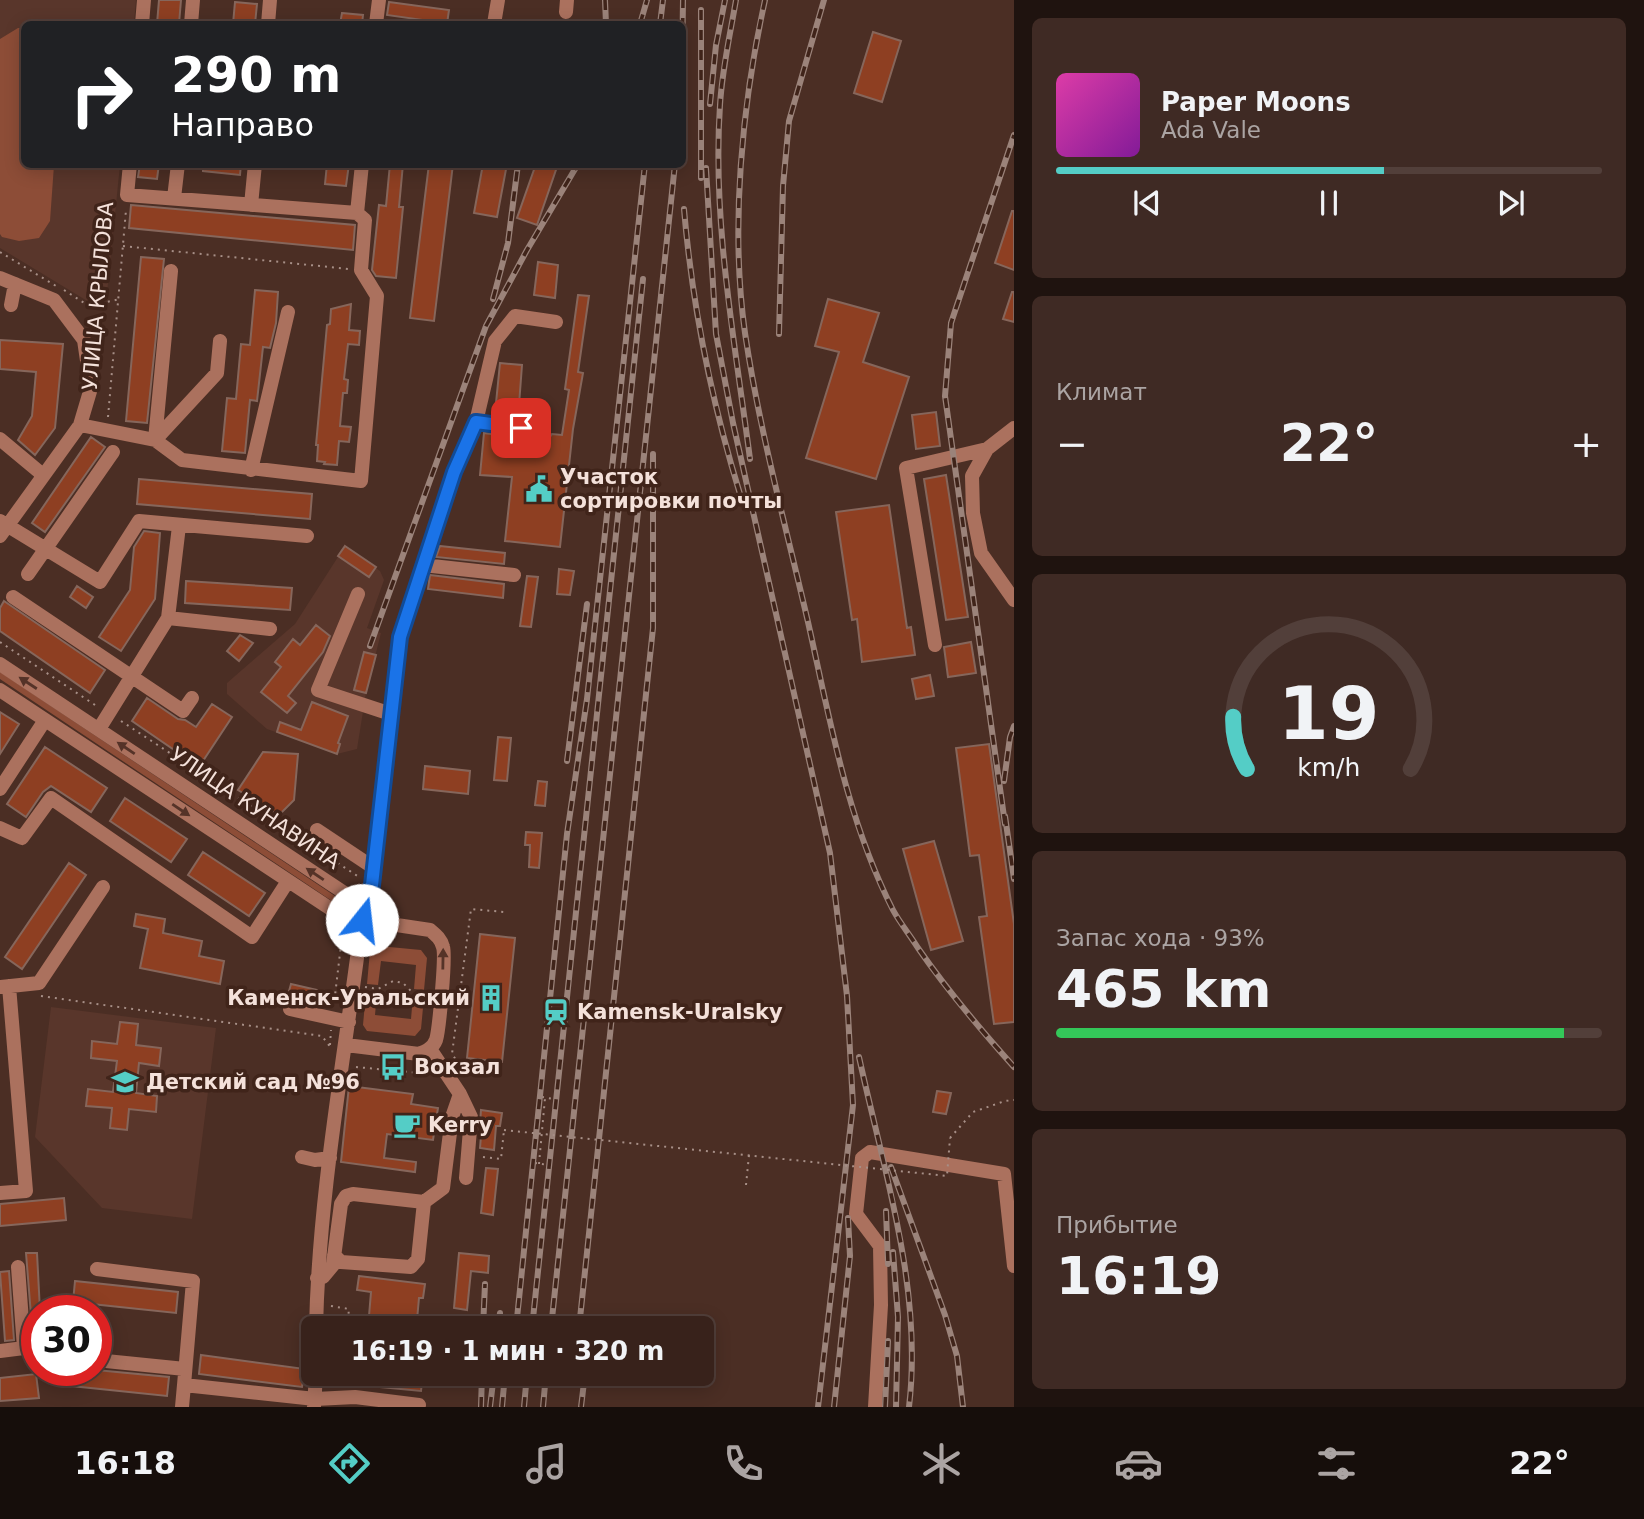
<!DOCTYPE html>
<html lang="ru">
<head>
<meta charset="utf-8">
<style>
	:root { --surface:#38221b; --page:#3f2a24; --text:#f1f3f6; --muted:#aba4a3; --line:#523f3a; --accent:#54cdc6 }
	body { margin:0; font-family:"DejaVu Sans",sans-serif; background:var(--page); color:var(--text); height:100vh; display:flex; flex-direction:column; font-size:26px; white-space:nowrap }
	* { box-sizing:border-box; margin:0 }
	p { font-size:23px; color:var(--muted) }
	.icon { flex:none; width:38px; height:38px; fill:none; stroke:currentColor; stroke-width:2; stroke-linecap:round; stroke-linejoin:round }
	.map { position:relative; flex:1; overflow:hidden }
	.drawer { display:flex; flex-direction:column; gap:18px; padding:18px; background:#1f130f; width:630px }
	.drawer>* { flex:none }
	.hud { position:absolute; left:21px; top:21px; width:665px; height:147px; border-radius:10px; box-shadow:0 4px 18px #0003,0 0 0 2px var(--line); background:#202124; color:#fff; overflow:hidden }
	.speed { position:absolute; left:21px; top:1295px; display:flex; gap:14px; font-size:35px; font-weight:700; text-align:center }
	.speed>* { display:grid; place-content:center; width:91px; height:91px; border-radius:50%; background:var(--surface); box-shadow:0 4px 18px #0003,0 0 0 2px var(--line); line-height:1 }
	.speed .limit { border:10px solid #d22; background:#fff; color:#111 }
	.pin { position:absolute; display:grid; place-items:center; width:60px; height:60px; color:#fff; margin:-30px; border-radius:14px; box-shadow:0 4px 10px #0006 }
	.me { position:absolute; width:77px; margin:-38px; rotate:16deg; stroke-linejoin:round; filter:drop-shadow(0 0 5px #0008) }
	.turn { display:flex; align-items:center; gap:24px; height:147px; padding:0 35px; font-size:32px }
	.turn .icon { width:91px; height:91px; stroke-width:2.5 }
	.turn b { display:block; font-size:49px; line-height:60px }
	.big { font-size:52px; font-weight:800; line-height:1.1 }
	.drawer .widget { flex:1; display:flex; flex-direction:column; justify-content:center; gap:10px; min-width:0; padding:0 24px; border-radius:10px; background:var(--page) }
	.drawer .dial { align-items:center; gap:0 }
	.dial svg { height:182px; overflow:visible; fill:none; stroke:var(--line); stroke-width:7; stroke-linecap:round; text-anchor:middle }
	.dial text { fill:var(--text); stroke:none }
	.song { display:flex; align-items:center; gap:21px }
	.cover { width:84px; height:84px; border-radius:10px; background:linear-gradient(135deg,hsl(320 70% 55%),hsl(290 70% 35%)) }
	.played { height:7px; border-radius:4px; background:linear-gradient(90deg,var(--accent) 60%,var(--line) 60%) }
	.keys { display:flex; justify-content:space-around; direction:ltr }
	.heat { display:flex; justify-content:space-between; align-items:center; font-size:38px; direction:ltr }
	.charge { height:10px; border-radius:5px; background:linear-gradient(90deg,#34c759 93%,var(--line) 0) }
	.trip { position:absolute; left:301px; top:1316px; width:413px; height:70px; border-radius:10px; background:var(--surface); box-shadow:0 4px 18px #0003,0 0 0 2px var(--line); font-weight:800; line-height:70px; text-align:center }
	.dock { display:flex; height:112px; justify-content:space-around; align-items:center; background:#160e0b; color:var(--muted) }
	.dock .icon { width:49px; height:49px }
	.dock .selected { color:var(--accent) }
	.dock b { font-size:32px; color:var(--text) }
	main { display:flex; flex:1; min-height:0 }
	.map>svg:first-child { display:block }
	.built { fill:#59362b }
	.green { fill:#8d4d37 }
	.building { fill:#8e3f22; stroke:#86665b; stroke-width:2 }
	.lines { fill:none; stroke-linecap:round; stroke-linejoin:round }
	.path { stroke:#a78f87; stroke-width:2; stroke-dasharray:2 5; stroke-linecap:butt }
	.minor { stroke:#ab715e; stroke-width:14 }
	.rail-casing { stroke:#9b837a; stroke-width:6 }
	.rail { stroke:#40241a; stroke-width:3.5; stroke-dasharray:10; stroke-linecap:butt }
	.path-bridge { stroke:#a78f87; stroke-width:2; stroke-dasharray:2 5; stroke-linecap:butt }
	.oneway { fill:#553328 }
	.route-casing { stroke:#114b97; stroke-width:18 }
	.route { stroke:#1a73e8; stroke-width:12 }
	.labels { text-anchor:middle; stroke-width:7; stroke-linejoin:round; paint-order:stroke }
	.street-label { font-size:21px; fill:#f4e1da; stroke:#40241a }
	.poi-label { font-size:21px; font-weight:bold; fill:#f4e1da; stroke:#40241a; text-anchor:start }
</style>
</head>
<body>
<main>
<div class="map">
<svg width="1014" height="1407" viewBox="0 0 1014 1407">
	<rect width="100%" height="100%" fill="#4b2e24"/>
	<path class="built" d="M0 0H136L134 24H24V164L120 165 107 293 89 302 0 248Z
		M345 546 380 571 384 580 367 628 381 633 366 693 357 749 337 754 267 729 227 694V683L295 624Z
		M51 1007 216 1028 192 1219 102 1208 35 1137Z"/>
	<path class="green" d="M18 28H24V164L54 165 50 221 39 238 19 241 2 237 0 234V39Z
		M0 672 335 896 332 901 0 679Z
		M379 946 421 950 427 958 424 990 414 989 416 965 381 961 378 985 367 984 370 951Z
		M366 992 377 993 375 1015 411 1019 413 996 424 997 421 1029 415 1036 367 1031 363 1025Z"/>
	<path class="building" d="M159 0H181L179 24H157Z
		M235 2 257 4 255 24H233Z
		M389 2 449 10 447 24H429L430 21 387 15Z
		M342 13 363 15 362 24H340Z
		M873 32 901 41 882 102 854 93Z
		M140 164H159L157 179 138 177Z
		M203 164H241L240 175 203 171Z
		M327 164H349L346 186 325 184Z
		M390 164H403L399 207H403L396 278 376 276 372 270 379 205 386 206Z
		M429 164H453L434 321 410 318Z
		M483 164H507L497 217 474 213Z
		M536 164H558L537 225 517 218Z
		M131 205 355 225 353 250 129 228Z
		M1012 211H1014V270L995 263Z
		M141 257 164 259 147 423 126 421Z
		M538 262 558 265 555 298 534 295Z
		M255 290 278 292 276 323 270 348 263 347 257 401 250 400 245 453 222 451 227 398 236 399 241 344 250 345Z
		M1012 292H1014V322L1003 319Z
		M578 295 589 296 578 372 583 373 573 429 560 547 505 541 512 477 480 475 484 433 542 442 547 441 552 434 562 435 569 390 565 389Z
		M828 299 879 313 863 362 909 377 876 479 806 458 839 352 815 346Z
		M351 304 349 330 360 331 359 345 348 344 344 379 348 380 347 393H343L340 426 351 427 349 442 339 441 337 465 324 464 325 462 317 461 318 445H316L327 325 330 324 331 309Z
		M0 340 63 344 55 428 35 455 18 440 32 416 36 372 0 369Z
		M500 363 522 365 519 405 496 403Z
		M936 412 940 446 916 449 912 415Z
		M91 437 105 447 45 532 32 523Z
		M946 475 968 617 946 620 924 479Z
		M139 479 312 494 310 519 137 504Z
		M889 505 907 628 911 627 915 655 862 662 857 619 852 620 836 512Z
		M144 531 160 533 155 599 121 651 99 637 130 590 134 547Z
		M345 546 376 567 369 577 338 556Z
		M440 546 505 553 504 564 436 557Z
		M559 569 574 571 570 595 557 594Z
		M430 575 504 584 503 598 428 589Z
		M527 576 538 577 531 627 520 626Z
		M186 581 292 588 290 610 185 603Z
		M77 586 93 597 86 608 70 597Z
		M4 601 105 670 90 693 0 631V608Z
		M316 625 330 636 323 652 288 696 296 703 287 713 261 692 281 667 275 662 293 639 300 645Z
		M240 635 253 643 239 661 227 651Z
		M971 642 976 673 948 677 944 647Z
		M364 652 376 655 366 693 354 690Z
		M930 675 934 696 916 699 912 679Z
		M147 698 178 719 185 720 196 727 212 704 232 717 199 767 132 721Z
		M312 702 348 716 338 743 340 744 337 754 277 732 280 722 301 730Z
		M0 712 19 724 0 754Z
		M498 737 511 738 507 781 494 780Z
		M989 744 1014 924V1022L994 1024 979 917 987 916 979 855 970 856 956 748Z
		M45 747 107 788 91 812 51 786 43 792 26 817 7 804Z
		M263 752 298 754 294 800 279 815 238 790Z
		M425 766 470 771 468 794 423 789Z
		M538 781 547 782 545 806 535 805Z
		M125 798 187 839 171 862 110 821Z
		M526 832 542 833 539 868 529 867 530 845H525Z
		M934 841 963 941 931 950 903 849Z
		M203 852 265 893 249 916 188 875Z
		M69 863 86 875 22 969 5 957Z
		M136 914 165 919 163 933 202 941 199 956 224 961 220 984 140 968 148 929 134 926Z
		M480 934 515 938 502 1062 467 1058Z
		M291 984 317 990 314 1001 288 995Z
		M120 1022 138 1024 136 1045 161 1048 159 1066 139 1063 136 1093 157 1096 156 1112 129 1109 127 1130 110 1128 112 1108 86 1106 88 1089 113 1092 117 1061 91 1058 92 1041 117 1044Z
		M349 1086 413 1094 411 1104 438 1108 433 1140 387 1134 384 1158 416 1162 415 1172 341 1162Z
		M937 1091 951 1093 946 1114 933 1112Z
		M481 1110 502 1113 500 1126H496L494 1150 480 1148 482 1124H480Z
		M486 1168 498 1169 493 1215 481 1213Z
		M64 1198 66 1220 0 1226V1204Z
		M26 1253H37L40 1311H37V1340H33Z
		M459 1253 489 1256 488 1273 471 1271 467 1310 454 1308Z
		M9 1271 14 1340 5 1341 0 1272Z
		M359 1276 425 1284 423 1298H419L417 1320 394 1318 393 1328H368L371 1292 357 1290Z
		M75 1281 178 1292 176 1313 73 1302Z
		M201 1355 305 1369 302 1387 199 1374Z
		M64 1370H96L169 1377 167 1396 62 1385Z
		M36 1374 39 1398 0 1401V1378Z
		M350 1374H423L421 1391 349 1384Z"/>
	<g class="lines">
		<path class="path" d="M123 246 349 269
			M0 252 56 286
			M64 290 89 306 120 299
			M108 417 126 210
			M0 642 98 707
			M121 721 359 877
			M326 922 342 936 334 1004
			M365 987 378 989 393 981 403 983 413 993 427 994
			M41 996 322 1036 331 1048
			M330 1045 331 1030
			M356 1067 431 1074
			M458 1069 461 1067 452 1054 471 909 504 912
			M542 1097 554 1099
			M950 1138 973 1112 1005 1101 1014 1100
			M483 1157 501 1159 504 1130
			M535 1163 548 1165
			M539 1164 545 1098
			M746 1185 749 1155
			M331 1306 349 1309 347 1328
			M341 1385 343 1374"/>
		<path class="minor" d="M566 12 567 0
			M142 24 144 0
			M191 24 193 0
			M268 24 270 0
			M376 24 379 0
			M494 24 498 0
			M130 164 127 195 357 213
			M174 198 178 164
			M251 205 255 164
			M0 278 54 300 84 340 91 388 80 425 0 536
			M11 305 15 284
			M476 422 543 432
			M80 425 155 440 182 460 361 481 377 296 361 270 365 220 357 213 362 164
			M1014 428 987 449 972 476 973 513 981 553 1014 600
			M0 439 43 475
			M155 440 171 271
			M155 440 217 373 220 341
			M251 470 288 312
			M0 521 100 582 139 521 307 536
			M423 565 514 575
			M28 574 113 452
			M358 594 318 690 391 714
			M13 597 183 711 192 698
			M168 618 270 629
			M935 645 906 468 987 449
			M0 664 355 900 362 920
			M0 690 343 917 430 930C436 935 441 939 443 947 446 956 439 1031 436 1040 433 1048 426 1051 419 1054L346 1045
			M99 729 168 618 179 526
			M0 789 45 720
			M0 828 22 838 51 798 252 937 288 881
			M317 830 374 868
			M1 987 39 983 103 887
			M290 1009 349 1022
			M430 1049 460 1094 471 1117 466 1178
			M302 1157 315 1160 330 1158
			M0 1193 26 1191 9 986
			M334 1255 341 1262 411 1267 418 1259 424 1202
			M97 1269 193 1281 184 1385
			M317 1278 323 1277 333 1265 341 1204 346 1196 353 1194 424 1202 443 1188 452 1117 460 1094
			M316 1328C319 1191 345 1056 362 920L372 885 400 637 454 472 476 422 495 341 515 316 556 322
			M0 1351 24 1348 18 1267
			M96 1360 185 1369
			M182 1407 184 1385 315 1399 355 1397 419 1405
			M314 1407 316 1374
			M875 1407 881 1305 880 1246 856 1214 862 1158 870 1152 1004 1174 1014 1266"/>
		<defs>
			<path id="rail" d="M605 0 606 24
				M736 0C730 35 722 70 720 105 712 222 735 343 750 459
				M765 0C742 104 730 227 745 333 759 429 786 527 808 622 830 720 847 820 893 910 900 923 910 935 918 948 947 990 980 1029 1014 1067
				M701 10V178
				M640 24 647 0
				M660 24 663 0
				M682 68 683 0
				M710 104 716 45 725 0
				M706 168 716 334 733 423 830 853 847 996 853 1105 818 1407
				M684 209C692 303 712 403 740 494
				M493 299 508 243 518 164
				M779 334 783 186 789 121 824 0
				M370 646 486 326 527 250 578 164
				M567 761 587 604
				M1004 781 1010 737 1014 726
				M1005 816 1014 879
				M1005 824 945 396 951 323 1014 135
				M859 1057C884 1172 923 1289 909 1407
				M891 1167 945 1315 957 1356 963 1407
				M886 1211 888 1264
				M893 1252 898 1317 896 1407
				M483 1328 485 1284
				M498 1328 500 1313
				M516 1328 567 834 587 699 645 164
				M532 1328 643 279
				M551 1328 675 164
				M579 1328 653 628V454
				M481 1407 482 1374
				M490 1407 494 1374
				M502 1407 505 1374
				M524 1407 527 1374
				M543 1407 546 1374
				M581 1407 585 1374
				M834 1407 850 1256 848 1218
				M885 1407 888 1341"/>
		</defs>
		<use href="#rail" class="rail-casing"/>
		<use href="#rail" class="rail"/>
		<path class="path-bridge" d="M504 1130 947 1176 950 1138"/>
	</g>
	<defs><path id="oneway-solid" d="M-6-.8H1V-3.2L6.5 0L1 3.2V.8H-6Z" transform="scale(1.75)"/></defs>
	<g class="oneway">
		<use href="#oneway-solid" transform="translate(28 683) rotate(-147)"/>
		<use href="#oneway-solid" transform="translate(126 748) rotate(-146)"/>
		<use href="#oneway-solid" transform="translate(181 810) rotate(34)"/>
		<use href="#oneway-solid" transform="translate(315 874) rotate(-146)"/>
		<use href="#oneway-solid" transform="translate(443 959) rotate(-89)"/>
	</g>
	<g class="lines">
		<defs>
			<path id="route" d="M362 920 372 885 400 637 454 472 476 422 521 428"/>
		</defs>
		<use href="#route" class="route-casing"/>
		<use href="#route" class="route"/>
	</g>
	<defs>
		<symbol id="civic-bare" viewBox="-9 -9 18 18"><path d="M-.6-6.5H3V-4.5H.6V-3L4-1V1h2V6H-6V1h2V-1L-.6-3ZM-1.2 2.5V6h2.4V2.5Z" fill="#54cdc6" stroke="#40241a" stroke-width="2.5" paint-order="stroke"/></symbol>
		<symbol id="building-bare" viewBox="-9 -9 18 18"><path d="M-4-6H4V6H1V3H-1V6H-4ZM-2.5-4.3h1.7v1.8h-1.7ZM.8-4.3h1.7v1.8H.8ZM-2.5-1h1.7V.8h-1.7ZM.8-1h1.7V.8H.8Z" fill="#54cdc6" stroke="#40241a" stroke-width="2.5" paint-order="stroke"/></symbol>
		<symbol id="station-bare" viewBox="-9 -9 18 18"><path d="M-3-6H3Q5-6 5-4V2Q5 4 3 4L4.5 6H3L1.5 4h-3L-3 6H-4.5L-3 4Q-5 4-5 2V-4Q-5-6-3-6ZM-3.5-4v3h7v-3ZM-3.5 1v1.5H-2V1ZM2 1v1.5H3.5V1Z" fill="#54cdc6" stroke="#40241a" stroke-width="2.5" paint-order="stroke"/></symbol>
		<symbol id="bus-bare" viewBox="-9 -9 18 18"><path d="M-5-6H5V4H4V6H2V4H-2V6H-4V4H-5ZM-3.5-4V0h7V-4ZM-3.5 1.2v1.5H-2V1.2ZM2 1.2v1.5H3.5V1.2Z" fill="#54cdc6" stroke="#40241a" stroke-width="2.5" paint-order="stroke"/></symbol>
		<symbol id="school-bare" viewBox="-9 -9 18 18"><path d="M0-5L7-2L0 1L-7-2ZM-4 1L0 2.5L4 1V4Q0 6-4 4Z" fill="#54cdc6" stroke="#40241a" stroke-width="2.5" paint-order="stroke"/></symbol>
		<symbol id="cafe-bare" viewBox="-9 -9 18 18"><path d="M-5.5-4.5H6V0H3Q3 3.5 0 3.5H-2.5Q-5.5 3.5-5.5 0ZM3-3.2v2h1.7v-2ZM-6 4.5H4V6H-6Z" fill="#54cdc6" stroke="#40241a" stroke-width="2.5" paint-order="stroke"/></symbol>
	</defs>
	<g fill-rule="evenodd">
		<use href="#civic-bare" x="520" y="470" width="38" height="38"/>
		<use href="#building-bare" x="472" y="979" width="38" height="38"/>
		<use href="#station-bare" x="537" y="993" width="38" height="38"/>
		<use href="#bus-bare" x="374" y="1048" width="38" height="38"/>
		<use href="#school-bare" x="106" y="1063" width="38" height="38"/>
		<use href="#cafe-bare" x="388" y="1106" width="38" height="38"/>
	</g>
	<g class="labels">
		<g class="street-label">
			<text transform="translate(98 296) rotate(-85)" y="7">УЛИЦА КРЫЛОВА</text>
			<text transform="translate(255 808) rotate(34)" y="7">УЛИЦА КУНАВИНА</text>
		</g>
		<g class="poi-label">
			<text x="560" y="484">Участок<tspan x="560" dy="24">сортировки почты</tspan></text>
			<text x="470" y="1005" text-anchor="end">Каменск-Уральский</text>
			<text x="577" y="1019">Kamensk-Uralsky</text>
			<text x="414" y="1074">Вокзал</text>
			<text x="146" y="1089">Детский сад №96</text>
			<text x="428" y="1132">Kerry</text>
		</g>
	</g>
</svg>
<div class="speed"><div class="limit">30</div></div>
<div class="pin" style="left:521px;top:428px;background:#d93025"><svg class="icon" aria-label="arrive" viewBox="0 0 24 24"><path d="M6 21V4h12l-3 4 3 4H6"/></svg></div>
<svg class="me" style="left:362px;top:920px" viewBox="-20 -20 40 40"><circle r="19" fill="#fff"/><path d="M0-13L10 11 0 6-10 11z" fill="#1a73e8"/></svg>
<div class="trip">16:19 · 1 мин · 320 m</div>
<div class="hud">
<div class="turn"><svg class="icon" aria-label="right" viewBox="0 0 24 24"><path d="M7 20v-9h11M14 6l5 5-5 5"/></svg><div><b>290 m</b>Направо</div></div>
</div>
</div>
<section class="drawer">
<div class="widget">
<div class="song"><i class="cover"></i><div><b>Paper Moons</b><p>Ada Vale</p></div></div>
<div class="played"></div>
<div class="keys"><svg class="icon" aria-label="previous" viewBox="0 0 24 24"><path d="M18 5L8 12l10 7zM5 5v14"/></svg><svg class="icon" aria-label="pause" viewBox="0 0 24 24"><path d="M8 5v14M16 5v14"/></svg><svg class="icon" aria-label="next" viewBox="0 0 24 24"><path d="M6 5l10 7-10 7zM19 5v14"/></svg></div>
</div>
<div class="widget"><p>Климат</p>
<div class="heat"><a>−</a><b class="big">22°</b><a>+</a></div>
</div>
<div class="widget dial"><svg viewBox="0 0 100 80">
<path d="M14 69A42 42 0 1 1 86 69"/>
<path d="M14 69A42 42 0 0 1 8 46" stroke="#54cdc6"/>
<text x="50" y="56" font-size="32" font-weight="700">19</text>
<text x="50" y="72" font-size="11">km/h</text>
</svg></div>
<div class="widget"><p>Запас хода · 93%</p><b class="big">465 km</b><div class="charge"></div></div>
<div class="widget"><p>Прибытие</p><b class="big">16:19</b></div>
</section>
</main>
<nav class="dock">
<b>16:18</b>
<svg class="icon selected" aria-label="directions" viewBox="0 0 24 24"><path d="M12 3l9 9-9 9-9-9zM9 14v-3h6M13 9l2 2-2 2"/></svg>
<svg class="icon" aria-label="music" viewBox="0 0 24 24"><path d="M9 18V5l10-2v13"/><circle cx="6" cy="18" r="3"/><circle cx="16" cy="16" r="3"/></svg>
<svg class="icon" aria-label="phone" viewBox="0 0 24 24"><path d="M5 4h4l2 5-3 2q2 4 5 5l2-3 5 2v4C11 20 4 13 5 4z"/></svg>
<svg class="icon" aria-label="climate" viewBox="0 0 24 24"><path d="M12 3v18M4 7l16 10M4 17L20 7"/></svg>
<svg class="icon" aria-label="car" viewBox="0 0 24 24"><path d="M5 17H2v-5l4-1 3-4h7l3 4 3 1v5h-3M9 17h6M6 11h13"/><circle cx="7" cy="17" r="2"/><circle cx="17" cy="17" r="2"/></svg>
<svg class="icon" aria-label="filters" viewBox="0 0 24 24"><path d="M4 7h16M4 17h16"/><circle cx="9" cy="7" r="2"/><circle cx="15" cy="17" r="2"/></svg>
<b>22°</b>
</nav>
</body>
</html>
